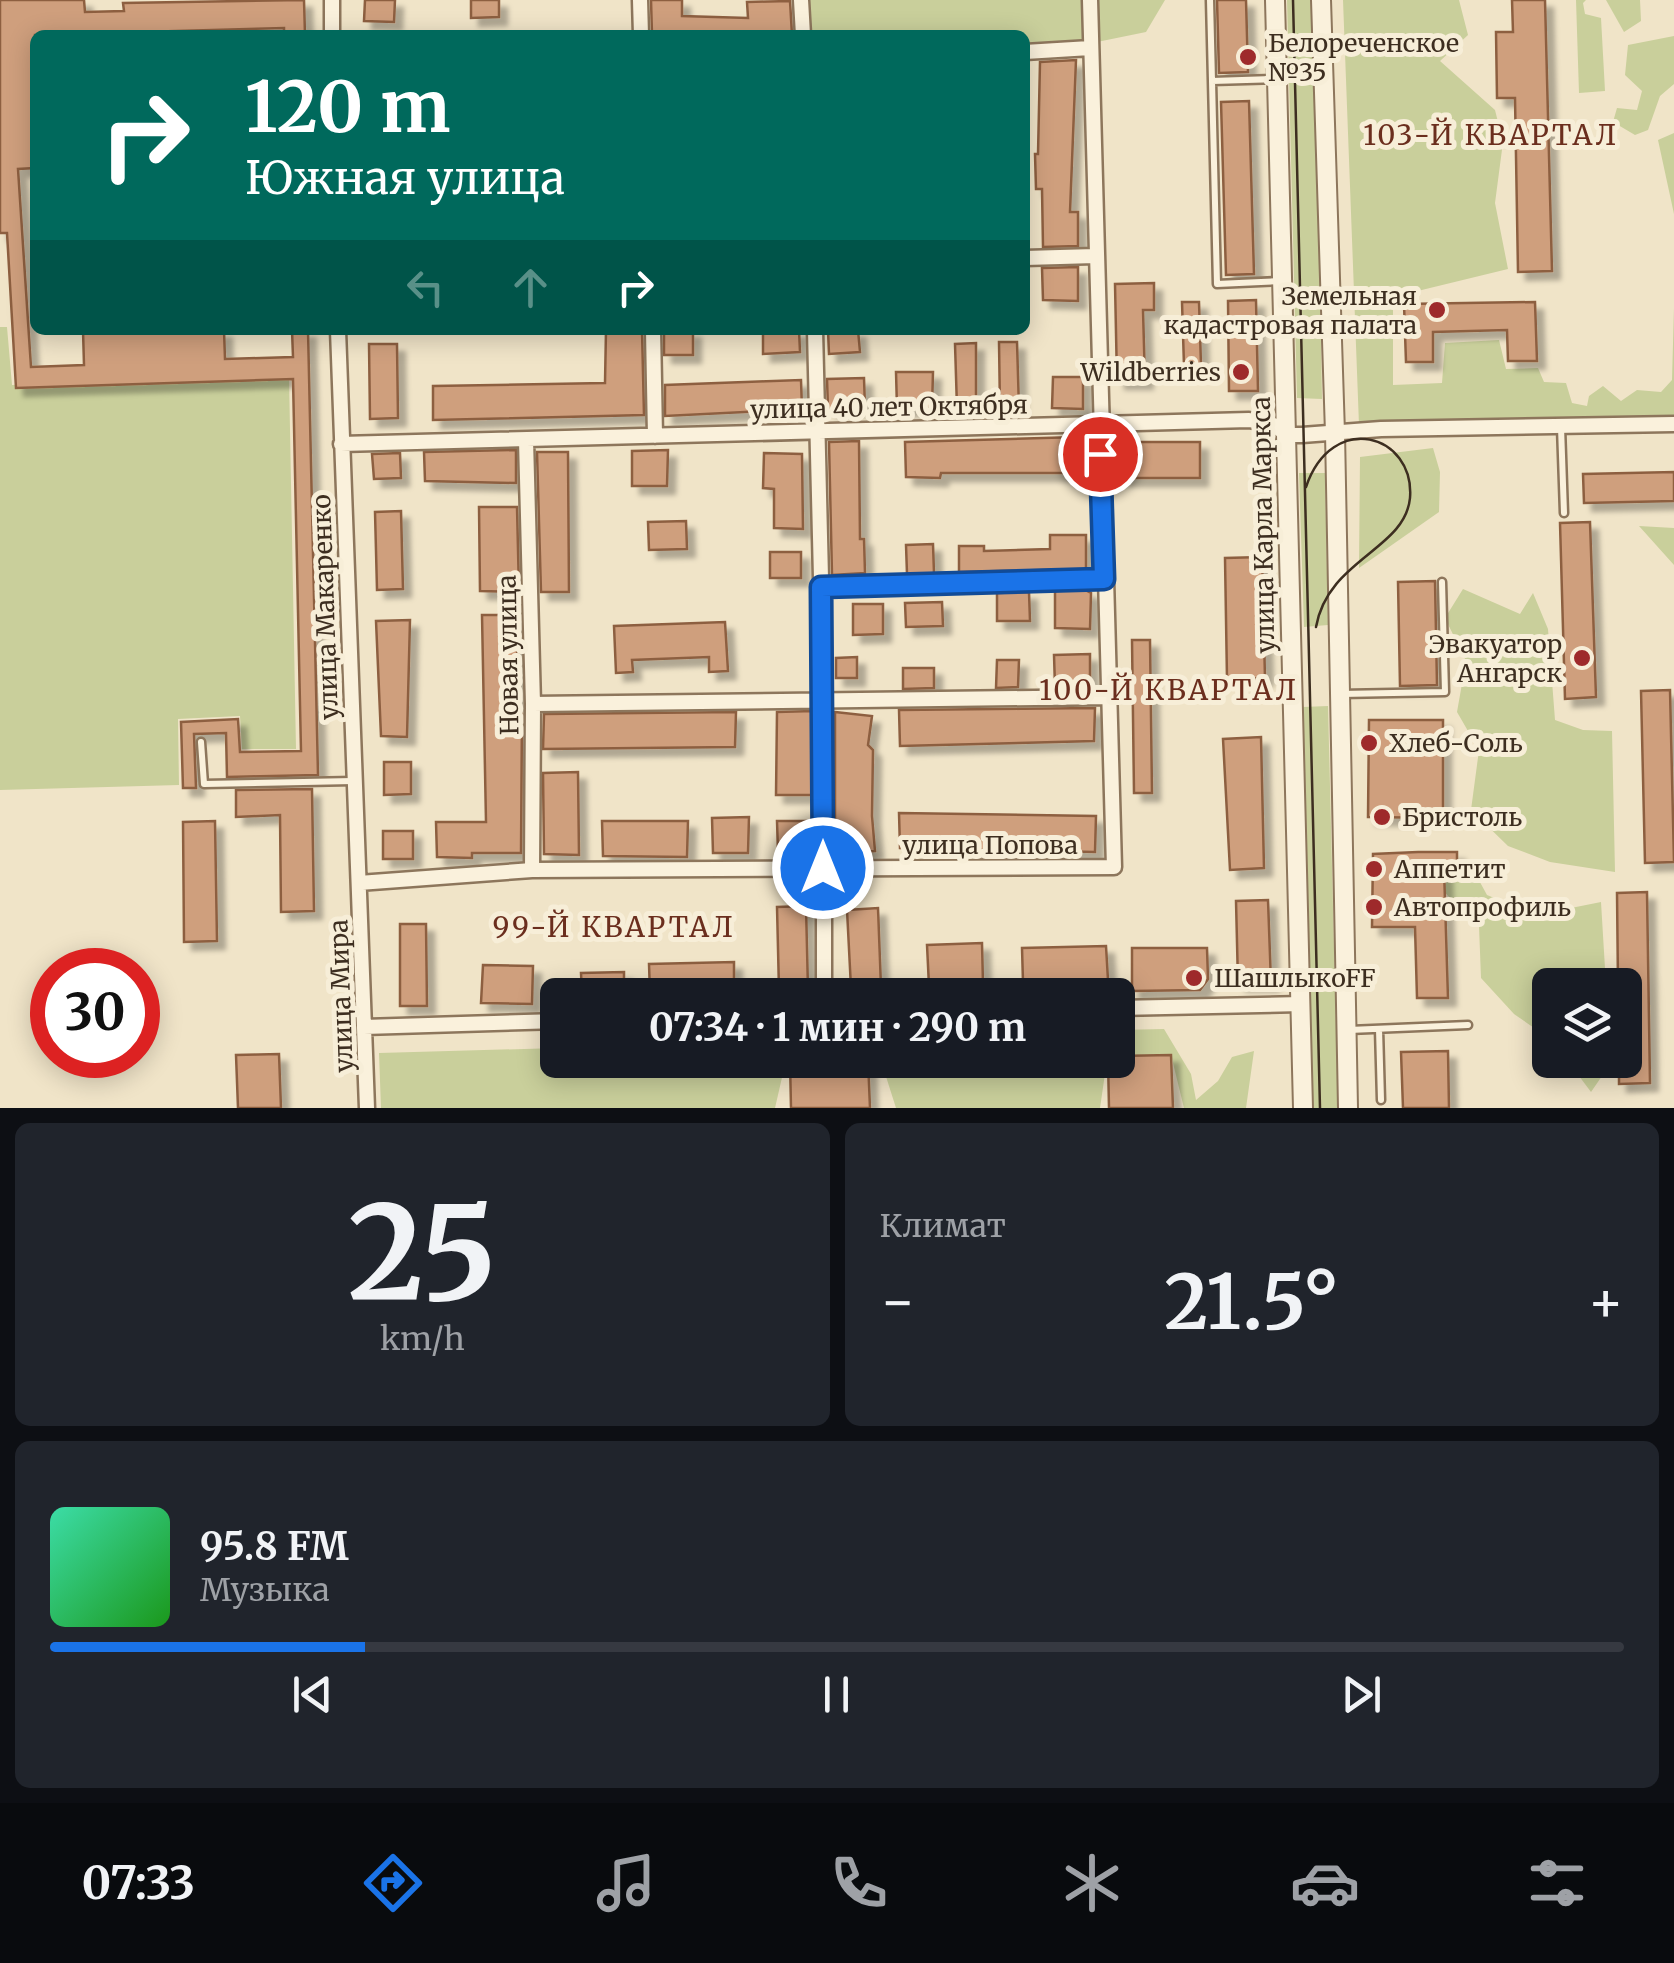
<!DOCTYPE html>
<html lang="ru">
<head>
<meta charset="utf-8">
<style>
	:root { --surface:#171b24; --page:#20242c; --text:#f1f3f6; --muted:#9ea1a6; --line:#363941; --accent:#1a73e8 }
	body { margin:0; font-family:Merriweather,serif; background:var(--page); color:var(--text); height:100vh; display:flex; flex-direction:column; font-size:38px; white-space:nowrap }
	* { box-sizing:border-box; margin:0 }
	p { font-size:32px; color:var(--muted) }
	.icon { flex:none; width:55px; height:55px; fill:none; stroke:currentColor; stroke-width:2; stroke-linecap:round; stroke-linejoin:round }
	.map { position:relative; height:1108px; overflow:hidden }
	.side { display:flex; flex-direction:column; gap:15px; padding:15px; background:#0d0f14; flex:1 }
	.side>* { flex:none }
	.banner { position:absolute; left:30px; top:30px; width:1000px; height:305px; border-radius:15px; box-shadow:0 5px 25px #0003; background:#00695c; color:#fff; overflow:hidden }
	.buttons { position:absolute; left:1532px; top:968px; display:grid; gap:20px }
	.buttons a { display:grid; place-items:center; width:110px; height:110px; border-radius:15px; background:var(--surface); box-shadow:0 5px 25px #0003; font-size:50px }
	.speed { position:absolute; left:30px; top:948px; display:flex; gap:20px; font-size:50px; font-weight:700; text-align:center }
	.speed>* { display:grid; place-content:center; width:130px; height:130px; border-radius:50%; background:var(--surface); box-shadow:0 5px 25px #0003; line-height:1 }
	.speed .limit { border:15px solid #d22; background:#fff; color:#111 }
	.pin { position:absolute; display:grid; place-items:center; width:85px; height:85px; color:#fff; margin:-42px; border:5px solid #fff; border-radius:50%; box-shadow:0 2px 10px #0007 }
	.me { position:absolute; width:110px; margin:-55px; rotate:0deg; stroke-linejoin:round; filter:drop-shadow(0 0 8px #0008) }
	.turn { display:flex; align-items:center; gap:35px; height:210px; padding:0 50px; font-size:45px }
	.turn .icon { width:130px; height:130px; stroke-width:2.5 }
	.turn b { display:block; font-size:70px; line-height:85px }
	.lanes { display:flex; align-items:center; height:95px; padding:0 50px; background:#0003; justify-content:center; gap:50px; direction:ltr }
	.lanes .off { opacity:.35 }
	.big { font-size:75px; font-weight:700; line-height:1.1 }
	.side .tile { flex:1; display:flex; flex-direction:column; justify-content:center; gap:15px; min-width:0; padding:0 35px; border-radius:15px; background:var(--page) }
	.side .dial { align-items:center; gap:0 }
	.dial b { font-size:130px; line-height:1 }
	.song { display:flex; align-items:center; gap:30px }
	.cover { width:120px; height:120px; border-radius:15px; background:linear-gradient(135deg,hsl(160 70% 55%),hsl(120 70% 35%)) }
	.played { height:10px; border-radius:5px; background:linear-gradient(90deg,var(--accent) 20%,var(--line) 20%) }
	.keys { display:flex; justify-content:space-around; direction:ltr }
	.heat { display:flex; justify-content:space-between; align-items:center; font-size:55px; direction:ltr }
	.side .tiles { flex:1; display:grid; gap:15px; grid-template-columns:1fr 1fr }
	.tile:last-child { grid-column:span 2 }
	.trip { position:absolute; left:540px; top:978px; width:595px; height:100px; border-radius:15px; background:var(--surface); box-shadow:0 5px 25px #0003; font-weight:700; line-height:100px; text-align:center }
	.tab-bar { display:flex; height:160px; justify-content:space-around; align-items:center; background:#090b0e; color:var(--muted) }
	.tab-bar .icon { width:70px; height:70px }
	.tab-bar .active { color:var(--accent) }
	.tab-bar b { font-size:45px; color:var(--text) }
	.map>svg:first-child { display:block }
	.green { fill:#c9cf9b }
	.building { fill:#cf9f7d; stroke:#8d5f41; stroke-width:2.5; filter:url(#shadow) }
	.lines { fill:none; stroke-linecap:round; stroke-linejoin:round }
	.service-casing { stroke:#8d765c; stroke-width:11 }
	.minor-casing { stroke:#8d765c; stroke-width:19 }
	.tertiary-casing { stroke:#8d765c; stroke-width:22 }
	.service { stroke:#faf1dc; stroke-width:6 }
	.minor { stroke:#faf1dc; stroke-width:14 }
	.tertiary { stroke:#faf1dc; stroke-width:18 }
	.tram { stroke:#3d2e20; stroke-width:2.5 }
	.route-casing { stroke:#114b97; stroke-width:25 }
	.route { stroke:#1a73e8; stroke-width:18 }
	.poi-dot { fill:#9e2a2b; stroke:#f7eed8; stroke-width:4 }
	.labels { text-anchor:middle; stroke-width:10; stroke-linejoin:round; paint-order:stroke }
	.poi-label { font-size:25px; fill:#3d2e20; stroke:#f7eed8; text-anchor:start }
	.street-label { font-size:25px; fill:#3d2e20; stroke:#f7eed8 }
	.neighbourhood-label { font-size:28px; letter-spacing:2.5px; fill:#6b2e1e; stroke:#f7eed8 }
</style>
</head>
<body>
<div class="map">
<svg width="1674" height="1108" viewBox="0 0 1674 1108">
	<defs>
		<filter id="shadow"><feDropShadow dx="8" dy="8" stdDeviation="2.5" flood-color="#0004"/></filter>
	</defs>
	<rect width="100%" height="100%" fill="#f0e4c8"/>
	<path class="green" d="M807 0H1165L1146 32 1097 42 1025 47V35H806Z
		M1287 0H1315L1322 399 1297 398Z
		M1343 0H1459L1468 35 1440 61 1495 110 1503 142 1495 203 1508 269 1393 297V385L1442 383 1445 343 1499 340 1506 369 1538 368 1544 382 1566 383 1572 403 1587 406 1589 396 1603 386 1621 401 1637 390 1661 392 1672 380 1674 308V418L1359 425Z
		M1576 0H1586L1583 3 1585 14 1601 18 1605 91 1579 93Z
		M1606 0H1640L1641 21 1624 32Z
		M1674 36V84L1660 96 1648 130 1635 135 1613 122 1617 108 1637 110 1642 91 1625 75 1628 45Z
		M1674 133V214L1658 140Z
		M0 327H7L12 385 289 376 296 749H242L240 716 178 719 179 785 0 790Z
		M1433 448 1440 472 1439 512 1359 568 1360 457Z
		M1299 473H1325L1328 625 1304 627Z
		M1639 526 1674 528V565Z
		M1463 589 1520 614 1533 593 1548 629 1555 720 1583 730 1612 731 1615 872 1550 862 1508 846 1471 810 1479 750 1457 712 1466 661 1445 618Z
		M1328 706 1338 1108H1313L1303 707Z
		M1470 864 1487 895 1536 915 1601 902 1606 985H1550V1039L1514 1014 1481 978 1479 926 1440 888Z
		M1164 1029 1191 1074 1196 1100 1218 1081 1232 1057 1254 1051 1246 1108H1184L1171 1055 1118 1056V1030Z
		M557 1048 558 1060H786L775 1108H381L379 1053Z
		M876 1060H1107L1100 1108H896L882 1064Z
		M1567 1060H1611V1063L1591 1092Z"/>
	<path class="building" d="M0 0H84L85 12 124 11 123 3 304 0 305 35H284V28L35 35V168L18 169 31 367 84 365 83 330H224L225 359 293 357 292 330H308L318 775 227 777 226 733 194 734 196 788H183L181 722 238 719 240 752 301 751 293 379 16 388 7 233H0Z
		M365 0H395L394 22 364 21Z
		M471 0H499V17L471 18Z
		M651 0H682V16L748 18 747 2 790 1 792 35H652Z
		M1217 0H1246L1248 72 1219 73Z
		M1512 0H1545L1552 271 1518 272 1515 98H1497L1496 32H1513Z
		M1076 60 1070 212H1078V246L1043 247 1042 189H1036L1035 154H1038L1040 62Z
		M1249 101 1254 274 1226 275 1221 102Z
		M1078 267V301L1043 300 1042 268Z
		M1154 283V310H1143L1145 381H1117L1115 284Z
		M1256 300 1258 391H1229L1228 301Z
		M1182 302H1199L1201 365 1184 366Z
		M1535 302 1537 361H1508L1507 330 1433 332V362H1406L1404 304Z
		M606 330H642L644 415 433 420V386L605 383Z
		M664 330H693V355H664Z
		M763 330H799L800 352 763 354Z
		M828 330H858L860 352 829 354Z
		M999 342H1017L1019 409H1000Z
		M976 343V408H957L955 344Z
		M369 344H397L398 418 370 419Z
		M896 372H933L932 408H897Z
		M1053 377H1083V409L1052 408Z
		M864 378 865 408 828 409 827 379Z
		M801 380 802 409 665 416V385Z
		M1078 437H1088L1087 473H941L940 478 906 477 905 442Z
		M859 441 860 539H864L865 573 832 575 829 442Z
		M1121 442H1200V478H1121Z
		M516 450V483L425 481 424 452Z
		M668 450 667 486H632V451Z
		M537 452H568L569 592H541Z
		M400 453 401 478 374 479 372 454Z
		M764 453 802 454 803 529 774 528V489L763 488Z
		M1674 472V501L1584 503 1583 474Z
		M479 507H517L519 592 480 591Z
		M401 511 403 589 377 590 375 512Z
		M686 521 687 549 649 550 648 522Z
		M1590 522 1596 697 1565 699 1560 523Z
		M1050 535H1086V569L959 572V546H984V551L1050 549Z
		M933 544 934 573 907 574 906 545Z
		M770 552H801V578H770Z
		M1262 557 1265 678 1227 679 1225 558Z
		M1435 581 1437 685 1400 686 1398 582Z
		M1085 590 1091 593 1090 629 1055 628V591Z
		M1029 592 1030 621H997V593Z
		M942 602 943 626 906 627 905 603Z
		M853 604H883V634L853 635Z
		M482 615H518L516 707 519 714H522L521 853H472V858L437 857 436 822H486Z
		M410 620 407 737 381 736 376 621Z
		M725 622 728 671 709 672V657L632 660 633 672 616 673 614 626Z
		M1132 640H1150L1152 793H1134Z
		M1090 654V687H1055L1054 655Z
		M857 657V678H836V658Z
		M997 660H1019L1018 687 996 688Z
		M903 668H934V688L903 689Z
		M1670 690 1674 862 1645 863 1641 691Z
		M1095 708 1094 741 900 746 899 710Z
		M813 711V795H776L777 712Z
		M736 712 735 747 543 749 544 714Z
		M835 712 872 716 868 745 873 750 872 816 875 851 835 853Z
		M1369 720H1443V818L1368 817Z
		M1261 737 1264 868 1230 870 1223 739Z
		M384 762H411V794L384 795Z
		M578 772 579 855 544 854 543 773Z
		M312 789 314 911 281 912 280 815 236 817V790Z
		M899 813 1096 816 1095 852 900 848Z
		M749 817 748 853H713L712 818Z
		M215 821 217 941 184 942 183 822Z
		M602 821H688L687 857 603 856Z
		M777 821H813V851L778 852Z
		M383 831H413V859H383Z
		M1418 852H1457V867L1444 868 1448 998H1417L1415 927H1372L1373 854Z
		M1647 892 1650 1083 1619 1084V1060H1625V985H1618L1617 893Z
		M1268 900 1271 983H1238L1236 901Z
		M806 906 808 990H779L777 907Z
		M878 908 881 987 851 988 847 910Z
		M400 924H426L427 1006H400Z
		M982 943 983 984 929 986 927 945Z
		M1106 946 1108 980 1023 982 1022 948Z
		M1132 948H1207L1208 979 1200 990 1132 991Z
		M734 962V991L650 994 649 964Z
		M483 965 533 966 532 1004 481 1003Z
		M624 972V995H582L581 973Z
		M1448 1051 1449 1108H1403L1401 1052Z
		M279 1054 281 1108H238L236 1055Z
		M1171 1055 1173 1108H1109L1108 1060H1118V1056Z
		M827 1060H868L870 1108H791L790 1061Z"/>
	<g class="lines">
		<defs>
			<path id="service" d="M1210 0 1217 284 1280 281
				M1212 81 1276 79
				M1561 427 1564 513
				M1341 694 1445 692 1442 582
				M201 742 204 784 353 781
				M1379 1029 1381 1100
				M1349 1030 1468 1025"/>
			<path id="minor" d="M332 0V35
				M640 0 641 35
				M801 0 803 35
				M1025 52 1090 48
				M1025 258 1095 256
				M338 330 367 1108
				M653 330 655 436
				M815 330 824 702V995
				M526 440 533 704 532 870
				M341 444 1249 420 1274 425 1287 435H1302L1381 429 1674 424
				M821 587 1104 579
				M533 704 1109 697
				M359 883 532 870 1114 867 1090 0
				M1118 1008 1301 1004
				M364 1027 558 1021"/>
			<path id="tertiary" d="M1275 0 1303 1108
				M1321 0 1335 433 1348 1108"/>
		</defs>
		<use href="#service" class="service-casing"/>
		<use href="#minor" class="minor-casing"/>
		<use href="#tertiary" class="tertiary-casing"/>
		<use href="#service" class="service"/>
		<use href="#minor" class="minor"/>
		<use href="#tertiary" class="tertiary"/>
		<path class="tram" d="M1293 0 1320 1108
			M1306 487C1332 410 1415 434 1410 498 1405 550 1328 559 1316 627"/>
	</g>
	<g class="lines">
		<defs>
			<path id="route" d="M823 868 821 587 1104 579 1100 454"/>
		</defs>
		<use href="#route" class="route-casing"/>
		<use href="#route" class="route"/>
	</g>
	<g class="poi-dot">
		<circle cx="1248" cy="57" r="10"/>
		<circle cx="1437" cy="310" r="10"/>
		<circle cx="1241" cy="372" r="10"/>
		<circle cx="1582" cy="658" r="10"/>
		<circle cx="1369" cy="743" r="10"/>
		<circle cx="1382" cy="817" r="10"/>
		<circle cx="1374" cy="869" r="10"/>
		<circle cx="1374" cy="907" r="10"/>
		<circle cx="1194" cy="978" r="10"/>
	</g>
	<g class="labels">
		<g class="poi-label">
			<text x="1268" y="52">Белореченское<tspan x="1268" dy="29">№35</tspan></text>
			<text x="1417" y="305" text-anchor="end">Земельная<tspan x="1417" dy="29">кадастровая палата</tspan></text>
			<text x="1221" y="381" text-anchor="end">Wildberries</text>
			<text x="1562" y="653" text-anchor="end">Эвакуатор<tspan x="1562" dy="29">Ангарск</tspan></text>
			<text x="1389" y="752">Хлеб-Соль</text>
			<text x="1402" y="826">Бристоль</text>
			<text x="1394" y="878">Аппетит</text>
			<text x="1394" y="916">Автопрофиль</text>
			<text x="1214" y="987">ШашлыкoFF</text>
		</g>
		<g class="street-label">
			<text transform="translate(889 407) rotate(-1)" y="9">улица 40 лет Октября</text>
			<text transform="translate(1263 525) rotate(-91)" y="9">улица Карла Маркса</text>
			<text transform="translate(325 607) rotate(-92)" y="9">улица Макаренко</text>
			<text transform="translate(508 655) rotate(-91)" y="9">Новая улица</text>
			<text x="990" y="854">улица Попова</text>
			<text transform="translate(341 996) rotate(-92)" y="9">улица Мира</text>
		</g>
		<g class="neighbourhood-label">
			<text x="1491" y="145">103-Й КВАРТАЛ</text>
			<text x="1169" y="700">100-Й КВАРТАЛ</text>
			<text x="614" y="937">99-Й КВАРТАЛ</text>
		</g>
	</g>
</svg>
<div class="buttons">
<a><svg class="icon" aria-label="layers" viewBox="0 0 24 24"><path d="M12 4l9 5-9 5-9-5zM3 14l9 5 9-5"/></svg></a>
</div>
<div class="speed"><div class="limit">30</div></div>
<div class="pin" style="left:1100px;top:454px;background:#d93025"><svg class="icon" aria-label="arrive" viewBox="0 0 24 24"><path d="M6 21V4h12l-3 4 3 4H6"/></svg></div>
<svg class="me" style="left:823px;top:868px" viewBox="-20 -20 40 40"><circle r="17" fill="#1a73e8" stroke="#fff" stroke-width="3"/><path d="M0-11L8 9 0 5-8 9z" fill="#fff"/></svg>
<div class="trip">07:34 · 1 мин · 290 m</div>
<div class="banner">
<div class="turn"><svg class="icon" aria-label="right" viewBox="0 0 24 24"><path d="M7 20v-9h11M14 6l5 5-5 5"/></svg><div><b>120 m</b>Южная улица</div></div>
<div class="lanes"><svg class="icon off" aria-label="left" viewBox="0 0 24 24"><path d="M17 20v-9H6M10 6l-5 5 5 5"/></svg><svg class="icon off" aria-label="ahead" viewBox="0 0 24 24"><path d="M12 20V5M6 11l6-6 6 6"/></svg><svg class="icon" aria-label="right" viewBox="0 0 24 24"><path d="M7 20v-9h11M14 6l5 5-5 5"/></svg></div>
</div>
</div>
<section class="side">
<div class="tiles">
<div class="tile dial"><b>25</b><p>km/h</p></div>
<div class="tile"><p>Климат</p>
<div class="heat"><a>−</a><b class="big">21.5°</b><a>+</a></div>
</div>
<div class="tile">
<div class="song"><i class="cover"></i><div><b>95.8 FM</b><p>Музыка</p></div></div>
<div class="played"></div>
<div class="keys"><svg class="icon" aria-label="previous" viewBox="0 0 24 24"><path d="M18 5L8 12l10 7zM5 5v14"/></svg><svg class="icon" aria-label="pause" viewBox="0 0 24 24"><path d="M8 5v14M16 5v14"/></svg><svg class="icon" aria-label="next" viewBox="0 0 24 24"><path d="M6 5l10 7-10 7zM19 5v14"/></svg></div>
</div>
</div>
</section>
<nav class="tab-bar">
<b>07:33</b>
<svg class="icon active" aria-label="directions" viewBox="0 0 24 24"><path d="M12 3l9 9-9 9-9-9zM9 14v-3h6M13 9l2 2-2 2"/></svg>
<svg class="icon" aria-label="music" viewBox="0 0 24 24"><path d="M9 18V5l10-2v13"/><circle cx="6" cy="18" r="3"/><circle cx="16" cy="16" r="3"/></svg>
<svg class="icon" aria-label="phone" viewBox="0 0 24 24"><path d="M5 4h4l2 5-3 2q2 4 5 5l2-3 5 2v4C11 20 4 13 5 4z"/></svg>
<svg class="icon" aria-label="climate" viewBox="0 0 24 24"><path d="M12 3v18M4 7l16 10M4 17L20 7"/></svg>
<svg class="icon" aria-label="car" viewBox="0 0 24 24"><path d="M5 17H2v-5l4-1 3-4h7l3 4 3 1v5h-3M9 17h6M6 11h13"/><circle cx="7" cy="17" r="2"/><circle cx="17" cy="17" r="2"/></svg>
<svg class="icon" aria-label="filters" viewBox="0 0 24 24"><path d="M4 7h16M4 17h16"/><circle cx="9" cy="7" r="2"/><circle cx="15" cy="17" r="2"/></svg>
</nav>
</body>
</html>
